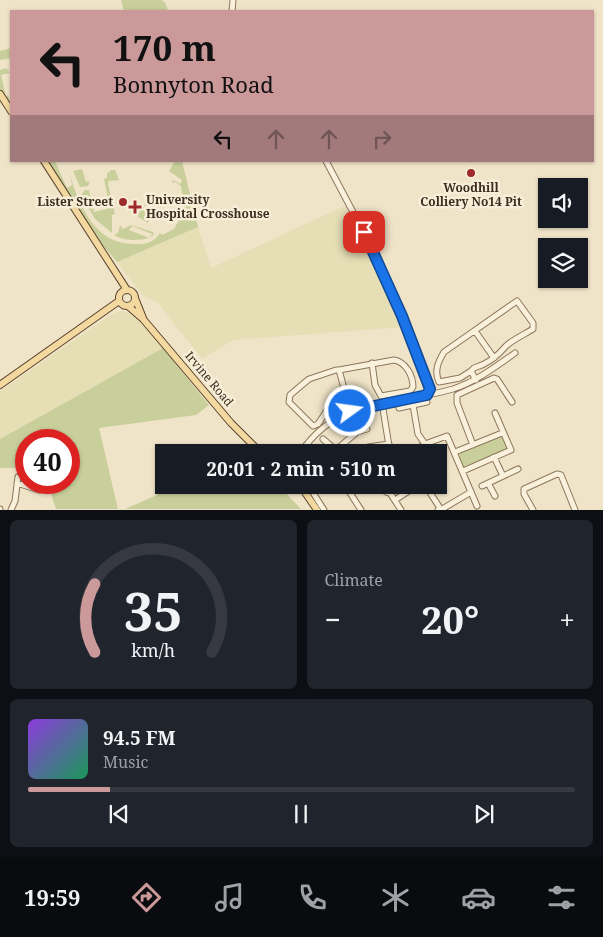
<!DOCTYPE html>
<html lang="en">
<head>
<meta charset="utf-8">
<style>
	:root { --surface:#171b24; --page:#20242c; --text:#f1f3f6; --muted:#9ea1a6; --line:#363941; --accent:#cc999b }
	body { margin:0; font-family:"Noto Serif",serif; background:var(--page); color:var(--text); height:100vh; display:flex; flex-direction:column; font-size:19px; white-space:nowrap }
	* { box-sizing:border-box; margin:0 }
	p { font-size:16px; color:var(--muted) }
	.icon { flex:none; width:28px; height:28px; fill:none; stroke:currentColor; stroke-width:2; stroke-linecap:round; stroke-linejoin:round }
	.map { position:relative; height:510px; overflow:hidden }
	.panel { display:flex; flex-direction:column; gap:10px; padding:10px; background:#0d0f14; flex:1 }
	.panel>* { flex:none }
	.hud { position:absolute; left:10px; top:10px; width:584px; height:152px; border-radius:0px; box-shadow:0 1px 4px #0004; background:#cc999b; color:#111; overflow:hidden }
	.controls { position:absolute; left:538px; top:178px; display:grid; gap:10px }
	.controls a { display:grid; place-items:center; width:50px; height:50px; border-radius:0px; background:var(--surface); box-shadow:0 1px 4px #0004; font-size:25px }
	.speed { position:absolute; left:15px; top:429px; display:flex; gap:10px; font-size:25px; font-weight:700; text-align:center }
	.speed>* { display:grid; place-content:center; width:65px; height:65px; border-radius:50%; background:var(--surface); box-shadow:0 1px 4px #0004; line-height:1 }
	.speed .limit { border:8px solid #d22; background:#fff; color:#111 }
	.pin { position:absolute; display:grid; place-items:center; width:42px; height:42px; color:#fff; margin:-21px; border-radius:10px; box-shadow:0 2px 8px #0006 }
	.me { position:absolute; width:55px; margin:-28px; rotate:76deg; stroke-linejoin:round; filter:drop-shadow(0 0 4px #0008) }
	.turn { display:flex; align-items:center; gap:18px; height:105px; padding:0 20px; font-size:22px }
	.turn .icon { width:65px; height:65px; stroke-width:2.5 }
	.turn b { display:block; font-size:35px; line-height:42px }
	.lanes { display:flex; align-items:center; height:48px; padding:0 20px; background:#0003; justify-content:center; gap:25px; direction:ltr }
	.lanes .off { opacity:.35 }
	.big { font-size:38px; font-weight:700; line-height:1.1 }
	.panel .widget { flex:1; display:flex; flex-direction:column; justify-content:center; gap:8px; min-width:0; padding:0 18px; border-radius:8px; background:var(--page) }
	.panel .dial { align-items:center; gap:0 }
	.dial svg { height:130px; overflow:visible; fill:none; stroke:var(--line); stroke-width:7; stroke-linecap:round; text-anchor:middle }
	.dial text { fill:var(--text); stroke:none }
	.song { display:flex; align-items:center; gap:15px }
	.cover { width:60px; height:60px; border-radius:8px; background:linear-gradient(135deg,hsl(270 70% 55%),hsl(150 70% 35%)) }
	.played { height:5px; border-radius:2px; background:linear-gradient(90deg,var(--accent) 15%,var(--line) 15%) }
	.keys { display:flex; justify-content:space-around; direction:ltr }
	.heat { display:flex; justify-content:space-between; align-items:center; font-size:28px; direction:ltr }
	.panel .tiles { flex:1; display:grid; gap:10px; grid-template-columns:1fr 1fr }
	.widget:last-child { grid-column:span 2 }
	.trip { position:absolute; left:155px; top:444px; width:292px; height:50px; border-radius:0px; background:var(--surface); box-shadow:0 1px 4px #0004; font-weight:700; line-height:50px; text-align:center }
	.menu { display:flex; height:80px; justify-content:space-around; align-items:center; background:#090b0e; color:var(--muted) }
	.menu .icon { width:35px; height:35px }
	.menu .active { color:var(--accent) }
	.menu b { font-size:22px; color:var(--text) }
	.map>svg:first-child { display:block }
	.farmland { fill:#e6deb5 }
	.green { fill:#c9cf9b }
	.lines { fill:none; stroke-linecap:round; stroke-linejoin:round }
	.minor-casing { stroke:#8d765c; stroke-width:7 }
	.major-casing { stroke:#5b4430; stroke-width:8 }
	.minor { stroke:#faf1dc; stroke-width:5 }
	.major { stroke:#f3d9a0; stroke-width:6 }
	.route-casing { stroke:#114b97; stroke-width:12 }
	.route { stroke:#1a73e8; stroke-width:9 }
	.poi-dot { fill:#9e2a2b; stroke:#f7eed8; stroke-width:2 }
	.labels { text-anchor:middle; stroke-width:5; stroke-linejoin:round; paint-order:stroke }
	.poi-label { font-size:12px; font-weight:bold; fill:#3d2e20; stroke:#f7eed8 }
	.street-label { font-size:12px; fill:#3d2e20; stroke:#f7eed8 }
</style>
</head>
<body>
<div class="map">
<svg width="603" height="510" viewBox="0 0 603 510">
	<rect width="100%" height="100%" fill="#f0e4c8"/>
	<path class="farmland" d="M344 206 372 256 403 327 233 340 202 359 158 303 142 295 117 262 198 227 211 268Z
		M122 311 135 315 163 348 0 439V391L112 314Z"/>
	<path class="green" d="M121 0H162L166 4 168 11H124Z
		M11 48V58L0 60V51Z
		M6 68 10 73 1 75 6 96 8 95 11 106 0 89V70Z
		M47 161H55L67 188 72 185 69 172C79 205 94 244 134 244 146 244 152 244 160 233L162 235 174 229 186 208 184 207 181 186 175 182 172 183 173 180 180 184 182 180 169 171 175 161H182L198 227 117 262 102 244Z
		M82 169 86 182 90 181 88 186 80 187 73 171Z
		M110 170H115L119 180 109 181 108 184 115 214 112 215V233L95 219 81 195 85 190H89L94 212 110 208 104 179 107 178V173L110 172Z
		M146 203 143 210 152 214 148 223 137 216Z
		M120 225 123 229 131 225 153 232 154 234 150 238 152 234 132 226 129 230 149 238C140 241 122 241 114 235L118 233Z
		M163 348 209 405 196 415 99 428 118 509H56L51 494 34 483 69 482V440H26V474L20 468H0V439Z
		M502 435 507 450 462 467 459 453Z
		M180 485H278L301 509H125Z
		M384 485H410L411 486 396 495Z"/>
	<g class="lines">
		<defs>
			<path id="minor" d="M232 11 233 0
				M326 161 372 248 402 316 430 393
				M475 331 494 358
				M339 370 348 403 344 406 328 409 318 424 313 426 289 402 290 395 309 379 336 370H339L394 360C406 362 413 376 413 387L410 391 381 396 375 385 372 363
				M471 371 474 368C488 364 497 357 506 346 512 340 525 334 533 329V323L517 301 444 352C438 362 434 371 439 382L460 378 471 371 476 380
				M382 403 390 452
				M413 405 418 434 425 444
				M399 408 427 402
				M351 419 357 432
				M323 439 338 452
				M473 445 457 403V395L494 378 497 379 512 402
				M336 450 357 432 367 429
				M301 452C340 395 396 406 453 389 477 381 495 367 515 353
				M359 452 368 447 389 444
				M413 452 425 444 447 436 477 506
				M455 452 502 433
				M494 457 503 476
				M463 471 511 450 495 413
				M439 473 442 470
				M17 483 39 490
				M488 483 495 496
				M308 485 324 510
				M345 485 361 510
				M381 485 386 492 390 493 401 510
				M425 485 440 508
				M482 486 518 469
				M395 500 418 485
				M0 509V510
				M11 510 15 501 18 477
				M438 510 444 508 471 492
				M533 510 524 494V489L557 474 561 475 575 510"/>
			<path id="major" d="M0 94 11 111
				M44 161 127 290
				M119 298a8 8 0 1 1 16 0a8 8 0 1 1-16 0Z
				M135 298 143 318
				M128 306 143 319 231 423 260 452
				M0 385 119 301
				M300 485 317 510"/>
		</defs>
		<use href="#minor" class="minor-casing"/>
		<use href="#major" class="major-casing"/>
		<use href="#minor" class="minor"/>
		<use href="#major" class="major"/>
	</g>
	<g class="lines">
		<defs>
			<path id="route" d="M350 411 427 395 430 389 402 316 364 232"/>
		</defs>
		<use href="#route" class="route-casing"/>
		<use href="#route" class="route"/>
	</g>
	<g class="poi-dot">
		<circle cx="471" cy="173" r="5"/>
		<circle cx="123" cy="202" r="5"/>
		<path d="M132.5 199.5h5v5h5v5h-5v5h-5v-5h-5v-5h5z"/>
	</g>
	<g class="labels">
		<g class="poi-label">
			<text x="471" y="192">Woodhill<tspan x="471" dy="14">Colliery No14 Pit</tspan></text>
			<text x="146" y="204" text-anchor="start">University<tspan x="146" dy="14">Hospital Crosshouse</tspan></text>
			<text x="113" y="206" text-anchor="end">Lister Street</text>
		</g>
		<g class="street-label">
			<text transform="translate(209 379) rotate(50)" y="4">Irvine Road</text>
		</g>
	</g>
</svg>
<div class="controls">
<a><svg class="icon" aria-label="sound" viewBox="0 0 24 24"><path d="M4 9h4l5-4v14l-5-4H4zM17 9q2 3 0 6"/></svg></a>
<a><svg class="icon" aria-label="layers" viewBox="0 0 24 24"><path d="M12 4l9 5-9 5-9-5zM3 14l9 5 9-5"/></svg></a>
</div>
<div class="speed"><div class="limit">40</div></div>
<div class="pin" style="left:364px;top:232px;background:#d93025"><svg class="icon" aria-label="arrive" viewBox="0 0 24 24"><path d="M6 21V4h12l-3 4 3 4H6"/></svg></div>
<svg class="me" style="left:350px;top:411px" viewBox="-20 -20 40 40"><circle r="17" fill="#1a73e8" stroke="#fff" stroke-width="3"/><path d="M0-11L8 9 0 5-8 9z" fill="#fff"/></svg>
<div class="trip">20:01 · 2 min · 510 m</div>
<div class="hud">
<div class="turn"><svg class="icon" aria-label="left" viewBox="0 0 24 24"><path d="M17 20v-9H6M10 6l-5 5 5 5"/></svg><div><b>170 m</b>Bonnyton Road</div></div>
<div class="lanes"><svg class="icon" aria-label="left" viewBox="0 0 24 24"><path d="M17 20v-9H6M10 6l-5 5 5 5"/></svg><svg class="icon off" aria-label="ahead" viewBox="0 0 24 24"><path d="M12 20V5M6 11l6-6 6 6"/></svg><svg class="icon off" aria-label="ahead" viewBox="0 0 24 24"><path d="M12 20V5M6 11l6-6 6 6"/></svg><svg class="icon off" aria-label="right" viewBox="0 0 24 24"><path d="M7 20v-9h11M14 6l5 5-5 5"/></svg></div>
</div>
</div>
<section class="panel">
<div class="tiles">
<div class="widget dial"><svg viewBox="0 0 100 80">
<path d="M14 69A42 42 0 1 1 86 69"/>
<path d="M14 69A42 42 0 0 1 14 27" stroke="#cc999b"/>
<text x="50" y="56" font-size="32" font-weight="700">35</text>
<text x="50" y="72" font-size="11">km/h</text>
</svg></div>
<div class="widget"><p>Climate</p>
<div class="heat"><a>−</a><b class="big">20°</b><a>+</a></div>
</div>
<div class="widget">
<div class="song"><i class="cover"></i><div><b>94.5 FM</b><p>Music</p></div></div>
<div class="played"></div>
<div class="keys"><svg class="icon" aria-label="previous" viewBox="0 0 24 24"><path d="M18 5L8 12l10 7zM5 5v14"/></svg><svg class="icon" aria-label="pause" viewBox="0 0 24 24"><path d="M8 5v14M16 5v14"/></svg><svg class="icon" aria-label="next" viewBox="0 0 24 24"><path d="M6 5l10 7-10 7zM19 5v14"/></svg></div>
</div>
</div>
</section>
<nav class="menu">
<b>19:59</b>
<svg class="icon active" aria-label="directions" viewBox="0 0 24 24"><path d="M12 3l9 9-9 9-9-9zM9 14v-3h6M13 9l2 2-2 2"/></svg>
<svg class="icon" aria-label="music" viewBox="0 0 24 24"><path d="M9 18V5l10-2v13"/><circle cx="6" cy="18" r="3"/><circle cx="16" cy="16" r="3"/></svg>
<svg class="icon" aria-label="phone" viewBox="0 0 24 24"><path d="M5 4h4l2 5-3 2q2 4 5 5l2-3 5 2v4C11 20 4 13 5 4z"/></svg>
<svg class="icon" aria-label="climate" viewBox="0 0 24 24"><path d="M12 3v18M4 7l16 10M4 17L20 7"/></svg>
<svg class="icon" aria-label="car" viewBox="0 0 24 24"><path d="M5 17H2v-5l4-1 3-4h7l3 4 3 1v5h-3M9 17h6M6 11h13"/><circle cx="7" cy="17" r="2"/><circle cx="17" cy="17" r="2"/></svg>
<svg class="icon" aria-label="filters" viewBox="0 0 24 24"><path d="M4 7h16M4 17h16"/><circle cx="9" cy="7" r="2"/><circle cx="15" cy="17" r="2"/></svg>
</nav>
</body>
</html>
